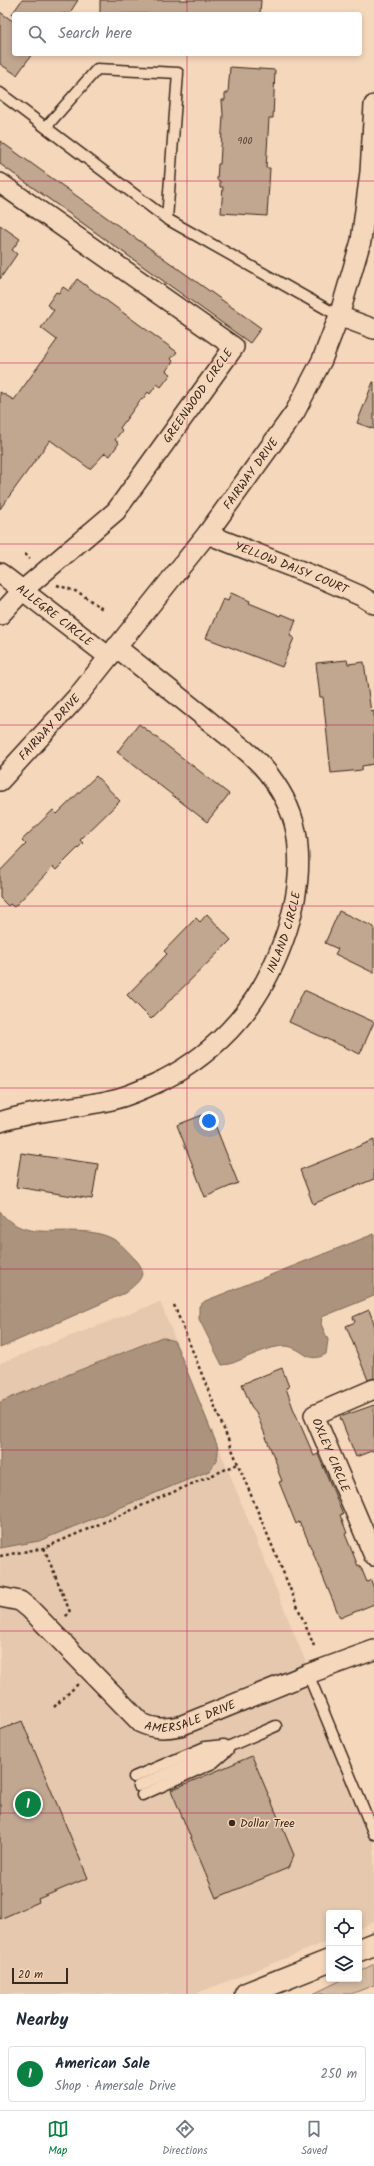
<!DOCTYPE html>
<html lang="en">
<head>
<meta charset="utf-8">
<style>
	body { margin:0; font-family:Kalam,sans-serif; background:#f6f6f7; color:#1f2937 }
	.controls { position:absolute; right:12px; bottom:12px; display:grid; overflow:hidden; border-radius:4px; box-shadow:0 2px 6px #0003 }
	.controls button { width:36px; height:36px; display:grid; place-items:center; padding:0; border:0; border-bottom:1px solid #e0e1e3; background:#fff; color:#1f2937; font:20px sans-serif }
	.scale { position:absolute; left:12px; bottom:10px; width:56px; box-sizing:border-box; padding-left:4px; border:2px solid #3b2a1e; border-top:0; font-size:11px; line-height:14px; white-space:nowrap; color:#3b2a1e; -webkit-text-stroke:3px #f5d7bb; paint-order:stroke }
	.you { position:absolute; left:209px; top:1121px; width:14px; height:14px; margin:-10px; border:3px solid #fff; border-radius:50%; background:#1a73e8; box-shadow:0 0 0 6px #1a73e833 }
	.badge { display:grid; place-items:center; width:26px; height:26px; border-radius:50%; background:#0b8043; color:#fff; font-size:13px; font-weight:700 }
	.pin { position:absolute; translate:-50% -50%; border:2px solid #fff; box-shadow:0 1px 4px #0006 }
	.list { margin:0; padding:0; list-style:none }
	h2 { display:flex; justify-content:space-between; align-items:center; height:52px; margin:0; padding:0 16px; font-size:17px }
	h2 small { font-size:13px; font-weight:400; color:#747a83 }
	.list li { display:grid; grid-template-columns:26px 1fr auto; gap:12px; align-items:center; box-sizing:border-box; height:56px; margin:0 8px 8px; padding:0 8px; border:1px solid #e0e1e3; border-radius:4px }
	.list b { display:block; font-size:15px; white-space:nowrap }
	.list p { margin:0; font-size:13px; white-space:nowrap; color:#747a83 }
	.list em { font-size:13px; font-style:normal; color:#747a83 }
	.icon { flex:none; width:22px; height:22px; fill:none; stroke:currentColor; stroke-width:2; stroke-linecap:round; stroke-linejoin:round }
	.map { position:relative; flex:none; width:374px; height:1994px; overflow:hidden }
	.search { position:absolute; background:#fff; box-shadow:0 2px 6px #0003; left:12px; right:12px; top:12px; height:44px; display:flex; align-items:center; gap:10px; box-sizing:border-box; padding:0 14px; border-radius:4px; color:#747a83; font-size:15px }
	.sheet { height:116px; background:#fff }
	nav { display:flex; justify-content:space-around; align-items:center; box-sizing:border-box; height:56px; border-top:1px solid #e0e1e3; background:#fff; font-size:11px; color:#747a83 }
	nav a { display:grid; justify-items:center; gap:2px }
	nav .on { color:#0b8043 }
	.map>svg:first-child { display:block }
	.built { fill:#e5c8ae }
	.green { fill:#d7bba2; stroke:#897260 }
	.water { fill:#ab937d; stroke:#7e6957 }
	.building { fill:#c1a690; stroke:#3b2a1e }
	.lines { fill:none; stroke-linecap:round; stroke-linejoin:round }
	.service-casing { stroke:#3b2a1e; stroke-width:13 }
	.minor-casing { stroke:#3b2a1e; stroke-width:22 }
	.primary-casing { stroke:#3b2a1e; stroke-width:25 }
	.path { stroke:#3b2a1e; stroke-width:2.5; stroke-dasharray:3 3; stroke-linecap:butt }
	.service { stroke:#f5d7bb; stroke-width:10 }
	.minor { stroke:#f5d7bb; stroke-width:19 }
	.primary { stroke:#f5d7bb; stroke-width:22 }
	.grid { fill:none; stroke:#c2185b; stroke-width:1; stroke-opacity:0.55 }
	.poi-dot { fill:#3b2a1e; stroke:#f5d7bb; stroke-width:1.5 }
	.labels { text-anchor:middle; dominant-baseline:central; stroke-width:3; stroke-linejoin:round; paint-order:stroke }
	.number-label { font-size:10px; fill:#5c493a }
	.street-label { font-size:12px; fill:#3b2a1e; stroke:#f5d7bb }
	.poi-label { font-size:12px; fill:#3b2a1e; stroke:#f5d7bb; text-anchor:start }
</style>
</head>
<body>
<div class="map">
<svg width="374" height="1994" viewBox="0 0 374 1994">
	<rect width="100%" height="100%" fill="#f5d7bb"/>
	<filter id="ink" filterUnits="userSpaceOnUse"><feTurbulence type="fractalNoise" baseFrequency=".025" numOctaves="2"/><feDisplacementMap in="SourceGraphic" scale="8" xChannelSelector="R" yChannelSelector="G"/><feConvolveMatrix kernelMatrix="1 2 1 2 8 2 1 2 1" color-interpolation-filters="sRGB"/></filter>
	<g filter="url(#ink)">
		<path class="built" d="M 160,1302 L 374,1831 L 374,1921 L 359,1929 L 359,1913 L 329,1913 L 329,1941 L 195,1994 L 0,1994 L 0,1363 Z"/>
		<path class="green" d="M 374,1964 L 374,1985 L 351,1994 L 313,1994 L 344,1979 L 359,1979 L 359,1972 Z"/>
		<g class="water">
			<path d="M 0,1211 C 6,1221 19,1228 30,1230 C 56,1234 89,1226 113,1239 C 122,1244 128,1252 136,1260 C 150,1275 137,1283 125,1293 L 0,1348 Z"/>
			<path d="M 374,1234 L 374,1296 L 322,1317 L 321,1324 L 328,1340 L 326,1354 C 307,1365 304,1348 286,1346 C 271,1345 244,1359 230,1364 L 222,1365 L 199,1319 L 199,1306 L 205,1301 Z"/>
			<path d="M 162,1337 L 174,1341 L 178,1349 L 217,1445 C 220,1455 216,1463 209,1471 L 39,1541 L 0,1548 L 0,1402 Z"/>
		</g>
		<g class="building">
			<path d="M 22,0 L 78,0 L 69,14 L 12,14 Z"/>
			<path d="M 100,0 L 261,0 L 260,14 L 100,14 Z"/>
			<path d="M 0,12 L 14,22 L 14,54 L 32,54 L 17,75 L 0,64 Z"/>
			<path d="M 230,67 L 275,70 L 273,118 L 269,118 L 266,168 L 270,168 L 267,216 L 221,213 L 223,187 L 220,187 L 220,181 L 217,180 L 218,164 L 220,164 L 223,115 L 222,100 L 225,100 L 225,93 L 228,93 Z"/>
			<path d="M 0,141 L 261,328 L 250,343 L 0,164 Z"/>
			<path d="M 0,225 L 20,239 L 12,250 L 17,254 L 0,279 Z"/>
			<path d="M 77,279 L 177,352 L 171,359 L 173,361 L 166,371 L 171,374 L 161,387 L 157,384 L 150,394 L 148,392 L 142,400 L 141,399 L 120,428 L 122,430 L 115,440 L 119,443 L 110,456 L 105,453 L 90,469 L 50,440 L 0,509 L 0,392 L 14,400 L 57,340 L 41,328 L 54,310 L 47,305 L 56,292 L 59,293 L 63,287 L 69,291 Z"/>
			<path d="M 373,382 L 374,382 L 374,429 L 357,423 Z"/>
			<path d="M 231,593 L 250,601 L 249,603 L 281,616 L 282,614 L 296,620 L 290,636 L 294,638 L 282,667 L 206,638 L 223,599 L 228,601 Z"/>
			<path d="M 347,660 L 348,664 L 364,662 L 371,712 L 374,711 L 374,764 L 362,766 L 362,770 L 331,773 L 323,697 L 320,697 L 316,663 Z"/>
			<path d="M 139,724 L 229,794 L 207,822 L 117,752 Z"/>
			<path d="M 96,776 L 120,801 L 80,840 L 83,843 L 56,870 L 53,867 L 14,907 L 10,904 L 8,906 L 0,898 L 0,871 L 26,844 L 22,840 L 53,810 L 57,814 Z"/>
			<path d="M 339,911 L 374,927 L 374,973 L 335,954 L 338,949 L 325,943 Z"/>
			<path d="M 207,914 L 231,940 L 151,1019 L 127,995 L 167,954 L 164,951 L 196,918 L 200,922 Z"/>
			<path d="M 304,990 L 374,1022 L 360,1054 L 289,1022 Z"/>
			<path d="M 210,1112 L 238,1183 L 205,1197 L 177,1125 Z"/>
			<path d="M 374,1140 L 374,1179 L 313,1204 L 300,1170 Z"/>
			<path d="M 21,1153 L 98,1164 L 92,1199 L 16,1187 Z"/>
			<path d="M 369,1310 L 374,1323 L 374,1378 L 368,1380 L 346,1326 L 355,1322 L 353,1317 Z"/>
			<path d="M 282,1368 L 289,1387 L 286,1388 L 293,1408 L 314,1456 L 318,1454 L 343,1514 L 340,1515 L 347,1533 L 345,1534 L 358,1566 L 360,1565 L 367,1582 L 371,1580 L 374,1589 L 374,1604 L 340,1618 L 304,1531 L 299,1522 L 296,1524 L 279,1482 L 282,1481 L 278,1471 L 279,1470 L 256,1412 L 251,1406 L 242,1384 Z"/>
			<path d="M 374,1405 L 374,1450 L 356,1457 L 340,1417 Z"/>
			<path d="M 22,1721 L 88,1878 L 38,1899 L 39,1902 L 0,1919 L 0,1730 Z"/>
			<path d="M 252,1756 L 294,1855 L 288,1868 L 216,1898 L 171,1790 Z"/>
		</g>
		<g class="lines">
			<defs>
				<g id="service">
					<path d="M 0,93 L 167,219 L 339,316"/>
					<path d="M 46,127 L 97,69 L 178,73 L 167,219"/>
					<path d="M 308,1674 L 374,1834"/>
					<path d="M 134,1777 L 205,1747 L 224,1745"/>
					<path d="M 138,1786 L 276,1726"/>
					<path d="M 142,1795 L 213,1763 L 228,1750"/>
				</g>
				<g id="minor">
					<path d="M 0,183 L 234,347 L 116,511 L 23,590 L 0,615"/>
					<path d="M 339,316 L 374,329"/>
					<path id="s1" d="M 207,534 L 327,581 L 361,596 L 374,604"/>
					<path id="s2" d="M 0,573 L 109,657"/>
					<path id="s3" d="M 0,781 L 77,697 L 207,534 L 295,412 L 322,360 L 339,316 L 361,241 L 370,172 L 374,105"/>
					<path id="s4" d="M 0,1122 C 37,1109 77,1109 115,1099 C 132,1095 148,1087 163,1080 C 191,1066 217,1045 238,1021 C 275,978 303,905 298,848 C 297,825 288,802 275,783 C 259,758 236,743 214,725 C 182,699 149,673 116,647"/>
					<path id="s5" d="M 374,1389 L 314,1415 L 374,1556"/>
					<path id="s6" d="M 0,1597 L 20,1601 L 30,1609 L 141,1723 C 154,1729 165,1729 180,1726 L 308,1674 L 374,1650"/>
				</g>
				<g id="primary">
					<path d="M 359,1950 L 374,1944"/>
					<path d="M 246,1994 L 329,1961"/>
				</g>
			</defs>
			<use href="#service" class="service-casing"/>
			<use href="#minor" class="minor-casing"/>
			<use href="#primary" class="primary-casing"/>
			<g class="path">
				<path d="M 25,554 L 30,559"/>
				<path d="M 57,585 L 78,592 L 104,610"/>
				<path d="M 174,1305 L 238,1464 L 314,1646"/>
				<path d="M 44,1548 L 70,1612 L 65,1617"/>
				<path d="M 0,1556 L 44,1548 L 238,1464"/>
				<path d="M 54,1707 L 78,1684"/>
			</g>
			<use href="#service" class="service"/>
			<use href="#minor" class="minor"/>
			<use href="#primary" class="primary"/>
		</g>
	</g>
	<path class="grid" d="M 187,0 L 187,14M 187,54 L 187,1994M 0,181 L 374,181M 0,363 L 374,363M 0,544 L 374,544M 0,725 L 374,725M 0,906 L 374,906M 0,1088 L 374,1088M 0,1269 L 374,1269M 0,1450 L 374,1450M 0,1631 L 374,1631M 0,1813 L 374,1813"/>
	<circle class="poi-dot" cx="232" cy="1823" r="4"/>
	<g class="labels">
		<g class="number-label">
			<text x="245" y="141">900</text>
		</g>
		<g class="street-label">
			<text transform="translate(198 396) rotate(-55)">GREENWOOD CIRCLE</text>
			<text stroke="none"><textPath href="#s3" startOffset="397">FAIRWAY DRIVE</textPath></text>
			<text stroke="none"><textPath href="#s1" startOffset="91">YELLOW DAISY COURT</textPath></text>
			<text stroke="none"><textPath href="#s2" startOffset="69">ALLEGRE CIRCLE</textPath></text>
			<text stroke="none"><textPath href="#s3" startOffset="73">FAIRWAY DRIVE</textPath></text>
			<text stroke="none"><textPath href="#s4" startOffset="366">INLAND CIRCLE</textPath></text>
			<text stroke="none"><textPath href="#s5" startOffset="109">OXLEY CIRCLE</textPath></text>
			<text stroke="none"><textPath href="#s6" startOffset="244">AMERSALE DRIVE</textPath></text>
		</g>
		<g class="poi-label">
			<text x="240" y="1823">Dollar Tree</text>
		</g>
	</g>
</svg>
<div class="controls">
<button><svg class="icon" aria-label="locate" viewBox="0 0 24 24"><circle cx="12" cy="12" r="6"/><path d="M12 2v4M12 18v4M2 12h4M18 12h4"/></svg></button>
<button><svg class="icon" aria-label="layers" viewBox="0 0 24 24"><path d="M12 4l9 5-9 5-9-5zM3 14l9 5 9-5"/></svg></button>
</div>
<div class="scale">20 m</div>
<div class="you"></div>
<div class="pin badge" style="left:28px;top:1804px">1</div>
<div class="search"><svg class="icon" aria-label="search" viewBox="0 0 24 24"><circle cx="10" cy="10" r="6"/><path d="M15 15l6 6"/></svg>Search here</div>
</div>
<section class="sheet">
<h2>Nearby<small></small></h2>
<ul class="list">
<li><span class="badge">1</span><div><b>American Sale</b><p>Shop · Amersale Drive</p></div><em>250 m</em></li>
</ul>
</section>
<nav>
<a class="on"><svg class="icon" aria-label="map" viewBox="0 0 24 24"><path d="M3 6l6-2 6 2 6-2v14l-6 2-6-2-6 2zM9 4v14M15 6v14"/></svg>Map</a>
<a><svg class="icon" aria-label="directions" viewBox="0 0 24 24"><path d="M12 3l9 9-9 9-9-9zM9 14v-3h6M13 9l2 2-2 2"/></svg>Directions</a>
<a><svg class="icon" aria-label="saved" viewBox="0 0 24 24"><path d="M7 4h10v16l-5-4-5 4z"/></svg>Saved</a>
</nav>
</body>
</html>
